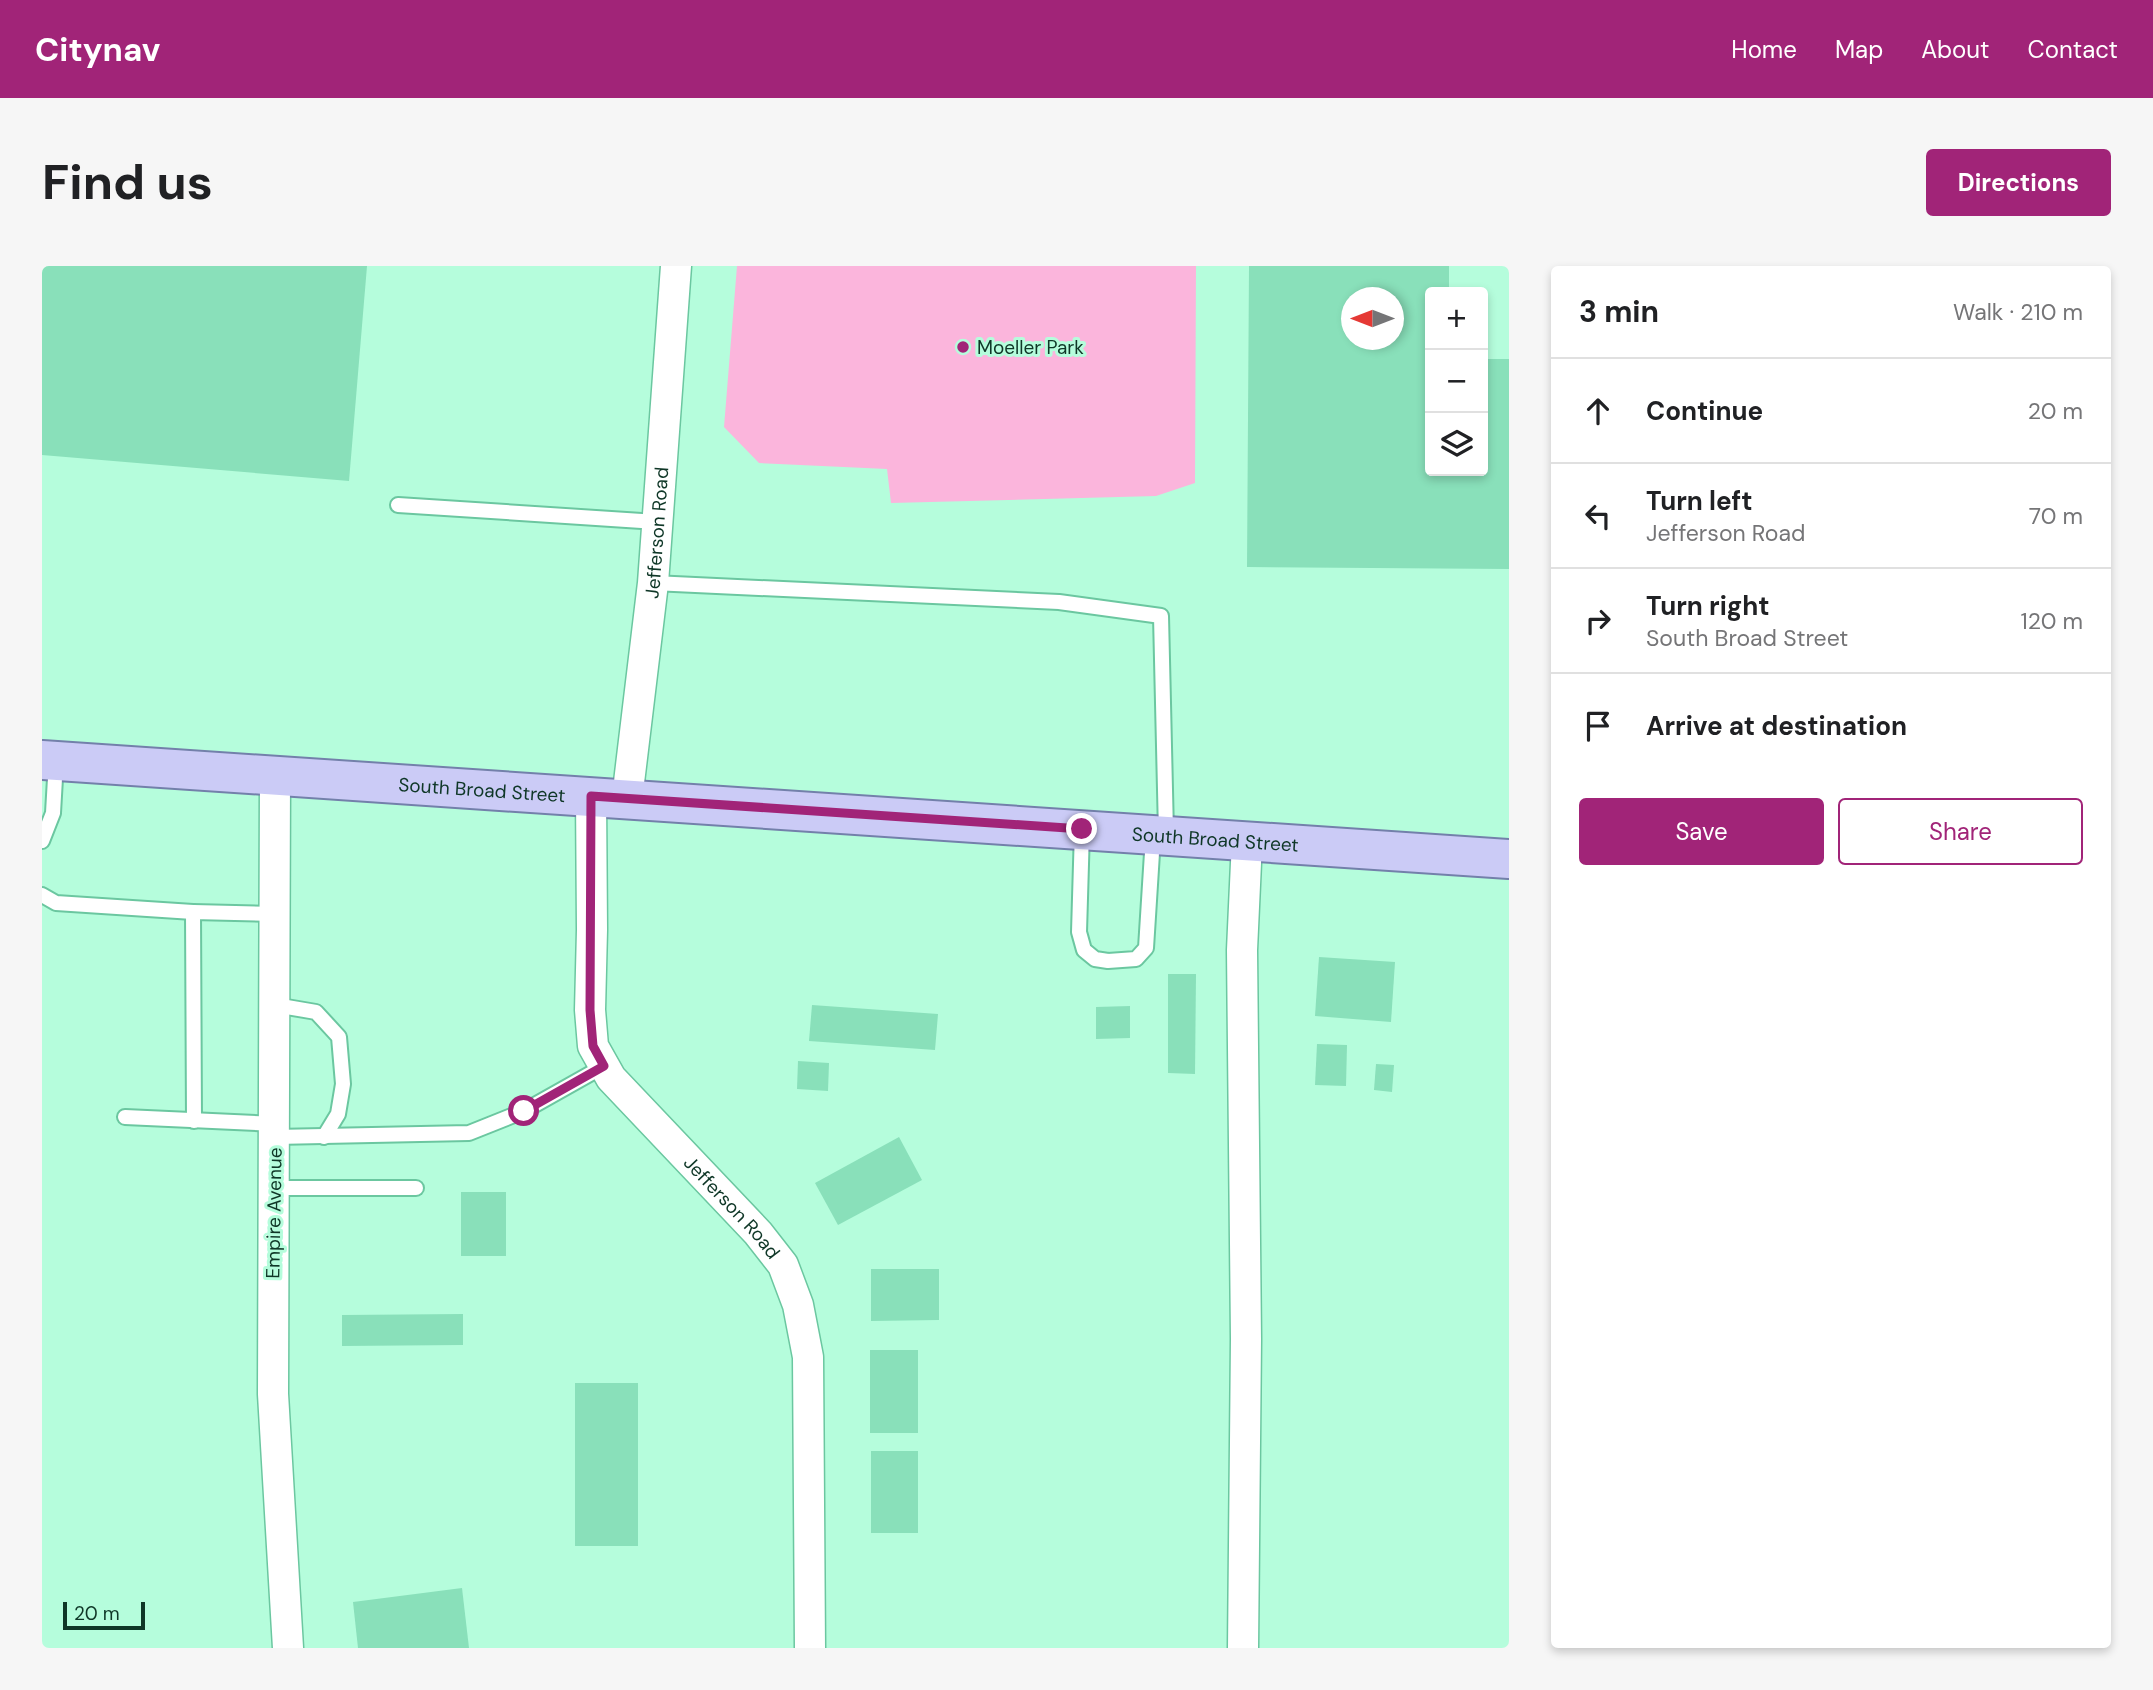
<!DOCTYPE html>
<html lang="en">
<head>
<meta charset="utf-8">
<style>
	body { margin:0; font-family:"DM Sans",sans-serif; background:#f6f6f6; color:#202124 }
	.controls { position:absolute; right:21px; top:21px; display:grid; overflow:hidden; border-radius:7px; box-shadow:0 4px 10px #0003 }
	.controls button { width:63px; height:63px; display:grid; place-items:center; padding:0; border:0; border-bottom:2px solid #e0e0e0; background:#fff; color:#202124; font:35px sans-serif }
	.compass { position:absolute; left:1299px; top:21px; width:63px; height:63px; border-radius:50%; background:#fff; box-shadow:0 4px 10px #0003; rotate:270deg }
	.scale { position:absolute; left:21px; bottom:18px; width:82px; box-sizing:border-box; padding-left:7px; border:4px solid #0f3727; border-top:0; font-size:19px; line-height:24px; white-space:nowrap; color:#0f3727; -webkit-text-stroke:5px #b5fddc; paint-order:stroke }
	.stop { position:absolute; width:21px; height:21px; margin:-16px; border:5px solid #a12478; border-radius:50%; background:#fff }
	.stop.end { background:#a12478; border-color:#fff; box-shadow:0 2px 7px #0008 }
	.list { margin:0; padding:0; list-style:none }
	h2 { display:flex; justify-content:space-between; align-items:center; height:91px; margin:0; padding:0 28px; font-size:30px }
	h2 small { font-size:23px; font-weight:400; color:#757577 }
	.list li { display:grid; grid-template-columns:46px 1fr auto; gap:21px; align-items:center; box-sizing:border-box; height:105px; padding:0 28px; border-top:2px solid #e0e0e0 }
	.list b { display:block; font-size:26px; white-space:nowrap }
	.list p { margin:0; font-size:23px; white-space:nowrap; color:#757577 }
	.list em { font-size:23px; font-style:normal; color:#757577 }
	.actions { display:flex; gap:14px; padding:21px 28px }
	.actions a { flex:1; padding:16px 0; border:2px solid #a12478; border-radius:7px; text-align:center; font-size:24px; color:#a12478 }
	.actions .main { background:#a12478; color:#fff }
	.icon { flex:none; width:38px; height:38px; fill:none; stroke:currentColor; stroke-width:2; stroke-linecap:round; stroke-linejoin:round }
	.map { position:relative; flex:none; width:1467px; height:1382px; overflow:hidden; border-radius:7px }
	header { display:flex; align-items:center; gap:42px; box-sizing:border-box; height:98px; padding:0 35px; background:#a12478; color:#fff }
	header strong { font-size:33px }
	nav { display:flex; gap:38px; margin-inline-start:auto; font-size:24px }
	.intro { display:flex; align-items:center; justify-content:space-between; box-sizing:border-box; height:168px; padding:0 42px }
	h1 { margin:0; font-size:49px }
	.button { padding:18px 32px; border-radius:7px; background:#a12478; color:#fff; font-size:24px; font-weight:700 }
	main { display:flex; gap:42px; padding:0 42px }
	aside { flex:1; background:#fff; border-radius:7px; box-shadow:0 4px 10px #0003 }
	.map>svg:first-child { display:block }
	.green { fill:#fbb5dc }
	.building { fill:#89e0ba; fill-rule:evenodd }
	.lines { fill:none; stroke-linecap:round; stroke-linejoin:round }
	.lane-casing { stroke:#6bc7a0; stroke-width:18 }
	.street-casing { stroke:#6bc7a0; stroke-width:33 }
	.primary-casing { stroke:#7380aa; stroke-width:42 }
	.lane { stroke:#fff; stroke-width:14 }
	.street { stroke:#fff; stroke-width:30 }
	.primary { stroke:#cbcbf6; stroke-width:38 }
	.route { stroke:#a12478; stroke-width:9 }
	.poi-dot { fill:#a12478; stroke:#b5fddc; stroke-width:2.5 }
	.labels { text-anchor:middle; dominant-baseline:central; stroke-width:6; stroke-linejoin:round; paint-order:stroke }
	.poi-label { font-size:19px; fill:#0f3727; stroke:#b5fddc; text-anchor:start }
	.street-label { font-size:19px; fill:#0f3727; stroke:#b5fddc }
</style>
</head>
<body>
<header>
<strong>Citynav</strong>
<nav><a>Home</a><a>Map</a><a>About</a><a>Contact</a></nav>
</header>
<div class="intro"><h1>Find us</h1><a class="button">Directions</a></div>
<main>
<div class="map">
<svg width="1467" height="1382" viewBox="0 0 1467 1382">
	<rect width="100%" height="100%" fill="#b5fddc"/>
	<path class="green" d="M 695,0 L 1154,0 L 1153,217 L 1114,230 L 849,237 L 845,203 L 717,197 L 682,161 Z"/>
	<g class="building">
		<path d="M 0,0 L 325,0 L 307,215 L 0,189 Z"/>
		<path d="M 1207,0 L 1407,0 L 1407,26 L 1388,26 L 1388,205 L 1441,205 L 1441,93 L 1467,93 L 1467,303 L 1205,301 ZM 1310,32 L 1352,32 L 1352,74 L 1310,74 Z"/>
		<path d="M 1277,691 L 1353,696 L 1349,756 L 1273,750 Z"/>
		<path d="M 1126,708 L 1154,708 L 1153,808 L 1126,807 Z"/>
		<path d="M 770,739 L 896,748 L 893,784 L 767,775 Z"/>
		<path d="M 1088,740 L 1088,772 L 1054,773 L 1054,741 Z"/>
		<path d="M 1275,778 L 1305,779 L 1304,820 L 1273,819 Z"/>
		<path d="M 756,795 L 787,797 L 786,825 L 755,823 Z"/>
		<path d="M 1334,798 L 1352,799 L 1350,826 L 1332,824 Z"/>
		<path d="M 857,871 L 880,914 L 796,959 L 773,917 Z"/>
		<rect x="419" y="926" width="45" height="64"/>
		<path d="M 829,1003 L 897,1003 L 897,1054 L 829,1055 Z"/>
		<path d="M 421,1048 L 421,1079 L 300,1080 L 300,1049 Z"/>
		<rect x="828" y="1084" width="48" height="83"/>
		<rect x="533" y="1117" width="63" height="163"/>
		<rect x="829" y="1185" width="47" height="82"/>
		<path d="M 420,1322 L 427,1382 L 316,1382 L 311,1336 Z"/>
	</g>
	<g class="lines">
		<defs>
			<g id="lane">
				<path d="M 356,239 L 615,256"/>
				<path d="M 611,317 L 1017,336 L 1119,350 L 1124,567"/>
				<path d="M 1040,564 L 1037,666 L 1042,684 L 1053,693 L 1066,695 L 1094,693 L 1104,682 L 1111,571"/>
				<path d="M 0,575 L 11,547 L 14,495"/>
				<path d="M 0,629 L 14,637 L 151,646"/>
				<path d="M 233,739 L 274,746 L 297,771 L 301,818 L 296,848 L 282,871"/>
				<path d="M 83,851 L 233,858"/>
				<path d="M 152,855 L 151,646 L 233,648"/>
				<path d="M 233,871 L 427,867 L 482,845 L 562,800"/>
				<path d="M 232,922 L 374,922"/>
			</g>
			<g id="street">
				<path d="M 233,511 L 231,1128 L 246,1382"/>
				<path id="s1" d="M 549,530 L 550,664 L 548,744 L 551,780 L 569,812 L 716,967 L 741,999 L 756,1039 L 766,1091 L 768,1382"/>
				<path id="s2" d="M 585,533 L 611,317 L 634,0"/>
				<path d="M 1201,1382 L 1204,1073 L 1200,684 L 1205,575"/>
			</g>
			<g id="primary">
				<path id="s3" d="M 0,494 L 1467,593"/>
			</g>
		</defs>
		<use href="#lane" class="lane-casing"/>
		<use href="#street" class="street-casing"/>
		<use href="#primary" class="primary-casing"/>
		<use href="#lane" class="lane"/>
		<use href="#street" class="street"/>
		<use href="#primary" class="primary"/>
	</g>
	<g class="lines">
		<path class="route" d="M 482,845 L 562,800 L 551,780 L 548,744 L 549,530 L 1040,563"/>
	</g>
	<circle class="poi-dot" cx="921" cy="81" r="7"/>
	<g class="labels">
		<g class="poi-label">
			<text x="935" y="81">Moeller Park</text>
		</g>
		<g class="street-label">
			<text stroke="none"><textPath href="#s2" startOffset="268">Jefferson Road</textPath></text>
			<text stroke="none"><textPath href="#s3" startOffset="441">South Broad Street</textPath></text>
			<text stroke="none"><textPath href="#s3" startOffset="1176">South Broad Street</textPath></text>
			<text stroke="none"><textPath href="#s1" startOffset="464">Jefferson Road</textPath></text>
			<text transform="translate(232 947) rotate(-89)">Empire Avenue</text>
		</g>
	</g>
</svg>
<div class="controls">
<button>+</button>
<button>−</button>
<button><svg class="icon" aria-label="layers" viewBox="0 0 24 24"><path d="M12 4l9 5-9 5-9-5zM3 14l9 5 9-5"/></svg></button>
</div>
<svg class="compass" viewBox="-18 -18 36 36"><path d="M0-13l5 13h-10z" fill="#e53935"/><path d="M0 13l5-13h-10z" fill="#757577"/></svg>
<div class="scale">20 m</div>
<div class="stop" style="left:482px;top:845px"></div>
<div class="stop end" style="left:1040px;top:563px"></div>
</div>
<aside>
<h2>3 min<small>Walk · 210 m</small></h2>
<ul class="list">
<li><svg class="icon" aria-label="ahead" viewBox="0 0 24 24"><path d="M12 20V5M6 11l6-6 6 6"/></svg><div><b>Continue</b></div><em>20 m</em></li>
<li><svg class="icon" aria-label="left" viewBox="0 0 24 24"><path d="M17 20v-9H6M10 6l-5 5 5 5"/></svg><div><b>Turn left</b><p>Jefferson Road</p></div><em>70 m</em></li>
<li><svg class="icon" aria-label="right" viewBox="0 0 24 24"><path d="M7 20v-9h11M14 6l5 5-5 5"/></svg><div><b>Turn right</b><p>South Broad Street</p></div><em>120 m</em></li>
<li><svg class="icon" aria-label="arrive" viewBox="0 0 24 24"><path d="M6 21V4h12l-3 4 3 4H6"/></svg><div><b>Arrive at destination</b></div></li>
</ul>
<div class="actions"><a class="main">Save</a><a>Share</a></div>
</aside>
</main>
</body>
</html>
